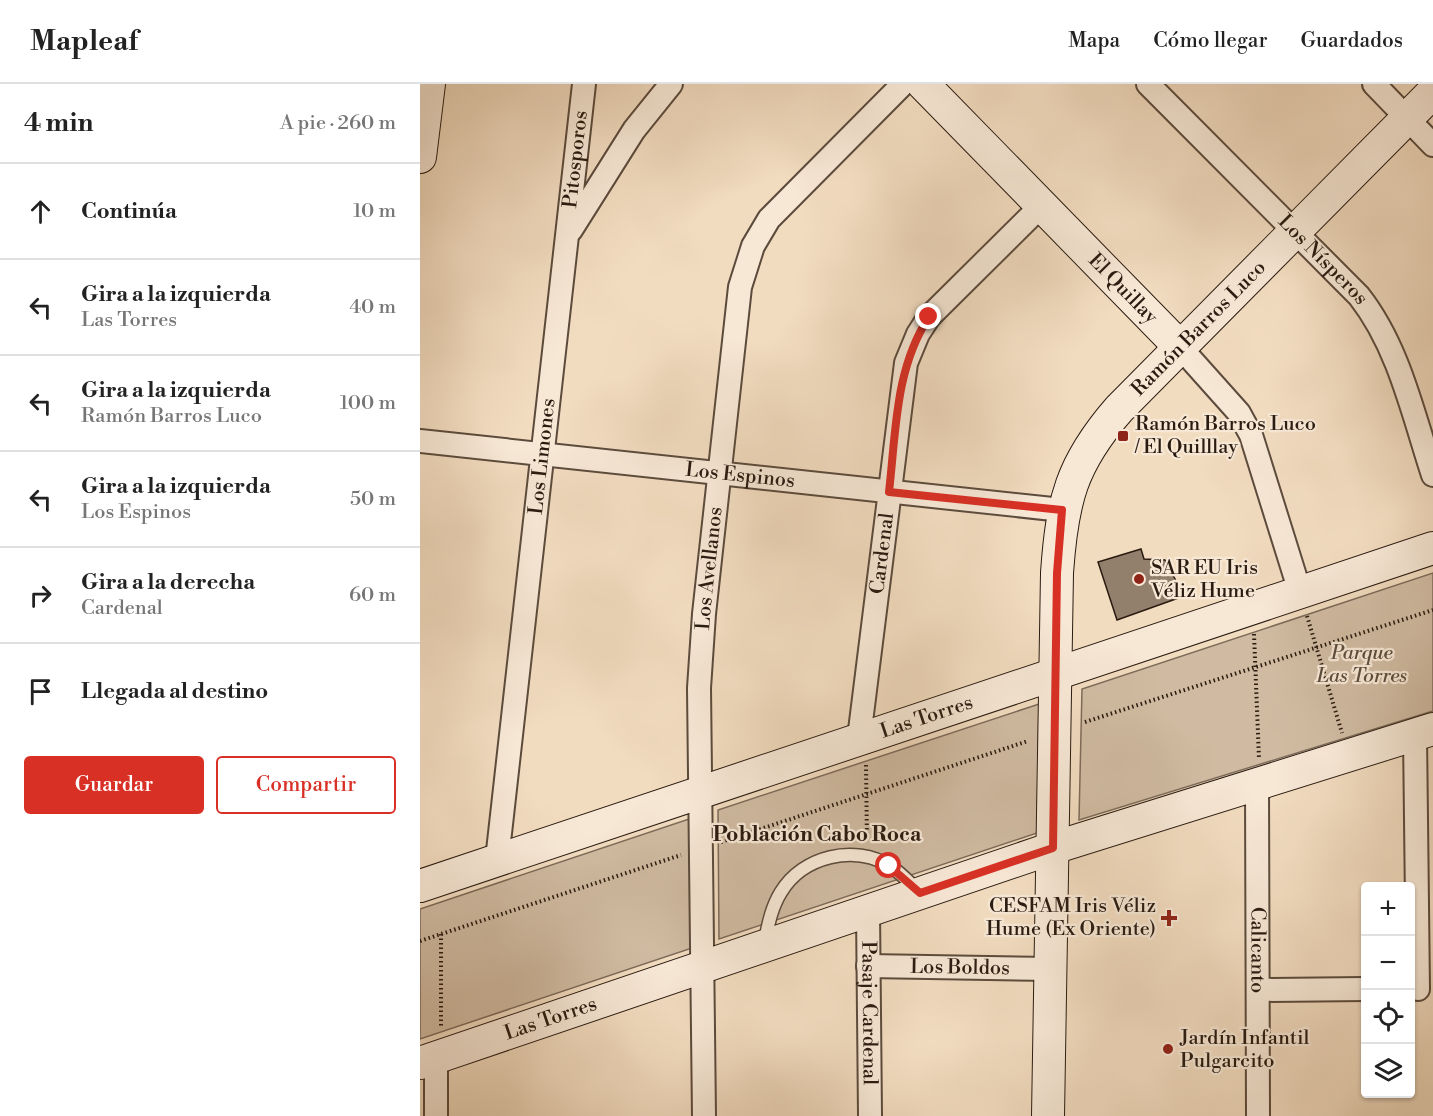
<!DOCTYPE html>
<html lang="es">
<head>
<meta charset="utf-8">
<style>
	body { margin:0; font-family:"Libre Bodoni",serif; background:#f2f2f2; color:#222 }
	.controls { position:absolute; right:18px; bottom:18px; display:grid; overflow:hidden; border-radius:6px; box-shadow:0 2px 4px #0004 }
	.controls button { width:54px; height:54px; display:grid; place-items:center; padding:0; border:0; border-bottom:2px solid #e0e0e0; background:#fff; color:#222; font:30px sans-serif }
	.stop { position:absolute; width:18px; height:18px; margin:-14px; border:4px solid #d93025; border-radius:50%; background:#fff }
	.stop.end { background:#d93025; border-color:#fff; box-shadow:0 2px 6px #0008 }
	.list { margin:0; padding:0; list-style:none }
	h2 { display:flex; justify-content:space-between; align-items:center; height:78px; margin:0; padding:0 24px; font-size:26px }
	h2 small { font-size:20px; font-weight:400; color:#767676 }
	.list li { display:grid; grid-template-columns:39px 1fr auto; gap:18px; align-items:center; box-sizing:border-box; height:96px; padding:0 24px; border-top:2px solid #e0e0e0 }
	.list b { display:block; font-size:22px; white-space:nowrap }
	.list p { margin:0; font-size:20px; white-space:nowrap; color:#767676 }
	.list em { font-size:20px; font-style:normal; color:#767676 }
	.actions { display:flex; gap:12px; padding:18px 24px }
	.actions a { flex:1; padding:14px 0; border:2px solid #d93025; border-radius:6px; text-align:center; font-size:21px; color:#d93025 }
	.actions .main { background:#d93025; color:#fff }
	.icon { flex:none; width:33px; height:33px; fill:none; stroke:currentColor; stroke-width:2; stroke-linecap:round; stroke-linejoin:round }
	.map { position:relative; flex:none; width:1013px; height:1032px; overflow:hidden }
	header { display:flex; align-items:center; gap:36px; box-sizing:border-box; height:84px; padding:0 30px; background:#fff; border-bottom:2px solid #e0e0e0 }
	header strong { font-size:28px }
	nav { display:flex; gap:33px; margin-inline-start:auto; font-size:21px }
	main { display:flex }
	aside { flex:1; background:#fff }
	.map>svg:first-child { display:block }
	.green { fill:#d0bba2; stroke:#7d6b5a; stroke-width:1.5 }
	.building { fill:#927f6c; stroke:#2a1b11; stroke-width:1.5 }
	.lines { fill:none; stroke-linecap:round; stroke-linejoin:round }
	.lane-casing { stroke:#5c4b3d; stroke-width:15 }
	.street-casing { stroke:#5c4b3d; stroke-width:26 }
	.secondary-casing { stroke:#2a1b11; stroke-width:34 }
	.path { stroke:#2a1b11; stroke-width:4; stroke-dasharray:1.5 3; stroke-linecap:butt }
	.lane { stroke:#f7e8d6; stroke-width:12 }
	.street { stroke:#f7e8d6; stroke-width:22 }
	.secondary { stroke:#f7e8d6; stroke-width:32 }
	.route { stroke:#d93025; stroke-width:8 }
	.poi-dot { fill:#8f2418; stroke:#f7e8d6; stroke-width:2 }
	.labels { text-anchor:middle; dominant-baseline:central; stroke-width:4.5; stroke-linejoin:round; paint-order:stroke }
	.street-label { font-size:20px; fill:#2a1b11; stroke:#f7e8d6 }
	.poi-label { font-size:20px; fill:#2a1b11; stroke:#f7e8d6; text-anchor:start }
	.park-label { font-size:20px; font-style:italic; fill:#5c4b3c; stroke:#f7e8d6 }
	.neighbourhood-label { font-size:21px; font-weight:bold; fill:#2a1b11; stroke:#f7e8d6 }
</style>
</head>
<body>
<header>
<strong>Mapleaf</strong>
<nav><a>Mapa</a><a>Cómo llegar</a><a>Guardados</a></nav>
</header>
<main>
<aside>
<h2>4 min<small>A pie · 260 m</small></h2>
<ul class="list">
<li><svg class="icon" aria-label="ahead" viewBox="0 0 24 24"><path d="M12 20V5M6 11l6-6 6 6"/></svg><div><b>Continúa</b></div><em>10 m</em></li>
<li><svg class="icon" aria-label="left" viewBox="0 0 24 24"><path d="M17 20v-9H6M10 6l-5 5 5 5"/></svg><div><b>Gira a la izquierda</b><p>Las Torres</p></div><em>40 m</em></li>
<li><svg class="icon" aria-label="left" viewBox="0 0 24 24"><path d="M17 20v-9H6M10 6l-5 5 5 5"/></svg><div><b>Gira a la izquierda</b><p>Ramón Barros Luco</p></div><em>100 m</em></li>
<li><svg class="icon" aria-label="left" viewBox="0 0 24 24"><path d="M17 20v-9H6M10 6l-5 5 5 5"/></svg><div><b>Gira a la izquierda</b><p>Los Espinos</p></div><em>50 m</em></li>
<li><svg class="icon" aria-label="right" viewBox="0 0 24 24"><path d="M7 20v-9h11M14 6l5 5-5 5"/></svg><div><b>Gira a la derecha</b><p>Cardenal</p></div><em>60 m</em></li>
<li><svg class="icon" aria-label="arrive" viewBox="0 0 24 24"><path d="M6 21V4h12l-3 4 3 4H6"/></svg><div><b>Llegada al destino</b></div></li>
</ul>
<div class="actions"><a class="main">Guardar</a><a>Compartir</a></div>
</aside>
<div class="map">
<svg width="1013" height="1032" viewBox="0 0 1013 1032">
	<rect width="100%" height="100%" fill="#f2dcc0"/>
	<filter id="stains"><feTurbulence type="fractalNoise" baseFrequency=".00333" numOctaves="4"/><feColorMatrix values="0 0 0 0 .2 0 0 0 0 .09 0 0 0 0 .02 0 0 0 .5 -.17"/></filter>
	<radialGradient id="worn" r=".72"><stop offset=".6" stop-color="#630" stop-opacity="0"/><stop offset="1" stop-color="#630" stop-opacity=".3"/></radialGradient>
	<g class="green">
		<path d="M 1013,489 L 1013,627 L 659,736 L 662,605 Z"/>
		<path d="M 619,620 L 617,749 L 299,855 L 298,726 Z"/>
		<path d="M 269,735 L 272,864 L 0,955 L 0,825 Z"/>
	</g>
	<path class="building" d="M 721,465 L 724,475 L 745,476 L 764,512 L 697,536 L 678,478 Z"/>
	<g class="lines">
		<defs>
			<path id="lane" d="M 344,861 C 348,842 351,824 361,808 C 383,772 434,760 470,782 C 481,789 489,798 498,807"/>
			<g id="street">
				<path id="s1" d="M 728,0 L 939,212 C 979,263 993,330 1013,391"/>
				<path d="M 954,0 L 1013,61"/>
				<path d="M 151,146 L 214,46 L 251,0"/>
				<path d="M 760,263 L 819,329 L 831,351 L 880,508"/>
				<path id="s2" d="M 0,357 L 642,426"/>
				<path d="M 995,650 L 998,905"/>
				<path id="s3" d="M 439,654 L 486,279 L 498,250 L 509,233 L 622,121"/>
				<path id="s4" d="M 837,700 L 838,1032"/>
				<path id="s5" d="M 77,776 L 164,0"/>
				<path id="s6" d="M 448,827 L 450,1032"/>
				<path id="s7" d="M 448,882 L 631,885"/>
				<path d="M 838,906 L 946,905"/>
				<path d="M 16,973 L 16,1032"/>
				<path id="s8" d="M 284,1032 L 279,604 L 284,530 L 320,203 L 333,162 L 349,135 L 483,0"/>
			</g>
			<g id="secondary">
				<path id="s9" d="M 503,0 L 760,263"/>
				<path d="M 0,73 L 9,0"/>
				<path id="s10" d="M 0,802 L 1013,464"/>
				<path id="s11" d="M 0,979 L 633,764 L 1013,645"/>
				<path id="s12" d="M 628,1032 L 637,489 C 642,417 651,380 699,325 L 1013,8"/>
			</g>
		</defs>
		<use href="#lane" class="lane-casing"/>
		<use href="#street" class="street-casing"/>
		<use href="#secondary" class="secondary-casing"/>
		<g class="path">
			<path d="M 887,532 L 922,649"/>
			<path d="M 834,550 L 839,675"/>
			<path d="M 665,638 L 1013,526"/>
			<path d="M 446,681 L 447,757"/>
			<path d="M 301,758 L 608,657"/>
			<path d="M 21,850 L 21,944"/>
			<path d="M 0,857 L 261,771"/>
		</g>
		<use href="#lane" class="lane"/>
		<use href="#street" class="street"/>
		<use href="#secondary" class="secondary"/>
	</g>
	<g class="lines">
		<path class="route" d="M 469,782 L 500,809 L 633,764 L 637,489 L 642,426 L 469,408 C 476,348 475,284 509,233"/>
	</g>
	<g class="poi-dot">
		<rect x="697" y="346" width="12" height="12" rx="3"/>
		<circle cx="719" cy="495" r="6"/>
		<path d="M746 825h6v6h6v6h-6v6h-6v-6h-6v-6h6z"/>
		<circle cx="748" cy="965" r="6"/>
	</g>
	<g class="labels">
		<g class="street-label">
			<text stroke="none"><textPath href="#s5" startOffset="705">Pitosporos</textPath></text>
			<text stroke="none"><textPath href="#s1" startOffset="248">Los Nísperos</textPath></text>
			<text stroke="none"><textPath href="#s9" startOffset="286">El Quillay</textPath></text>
			<text stroke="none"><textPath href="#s12" startOffset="836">Ramón Barros Luco</textPath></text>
			<text stroke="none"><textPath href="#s5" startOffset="406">Los Limones</textPath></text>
			<text stroke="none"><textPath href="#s2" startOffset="322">Los Espinos</textPath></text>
			<text stroke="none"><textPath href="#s3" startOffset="186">Cardenal</textPath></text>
			<text stroke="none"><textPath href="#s8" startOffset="548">Los Avellanos</textPath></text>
			<text stroke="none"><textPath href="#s10" startOffset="534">Las Torres</textPath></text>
			<text stroke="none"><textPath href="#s4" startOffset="166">Calicanto</textPath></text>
			<text stroke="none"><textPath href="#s7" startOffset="92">Los Boldos</textPath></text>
			<text stroke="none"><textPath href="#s6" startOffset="102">Pasaje Cardenal</textPath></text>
			<text stroke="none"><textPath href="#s11" startOffset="138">Las Torres</textPath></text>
		</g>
		<g class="poi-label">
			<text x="715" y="340">Ramón Barros Luco<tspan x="715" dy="23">/ El Quilllay</tspan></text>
			<text x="731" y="484">SAR EU Iris<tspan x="731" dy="23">Véliz Hume</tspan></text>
			<text x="736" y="822" text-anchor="end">CESFAM Iris Véliz<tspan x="736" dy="23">Hume (Ex Oriente)</tspan></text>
			<text x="760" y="954">Jardín Infantil<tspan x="760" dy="23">Pulgarcito</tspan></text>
		</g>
		<g class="park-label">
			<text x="942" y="569">Parque<tspan x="942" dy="23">Las Torres</tspan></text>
		</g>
		<g class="neighbourhood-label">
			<text x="397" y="751">Población Cabo Roca</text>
		</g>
	</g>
	<rect width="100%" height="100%" filter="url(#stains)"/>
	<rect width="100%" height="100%" fill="url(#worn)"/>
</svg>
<div class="controls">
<button>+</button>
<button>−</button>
<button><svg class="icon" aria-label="locate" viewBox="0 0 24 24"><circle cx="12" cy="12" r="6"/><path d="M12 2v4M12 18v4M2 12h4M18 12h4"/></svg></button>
<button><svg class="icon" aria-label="layers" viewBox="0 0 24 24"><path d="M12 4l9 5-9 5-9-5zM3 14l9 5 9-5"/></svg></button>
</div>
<div class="stop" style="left:469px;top:782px"></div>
<div class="stop end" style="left:509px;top:233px"></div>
</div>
</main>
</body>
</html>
